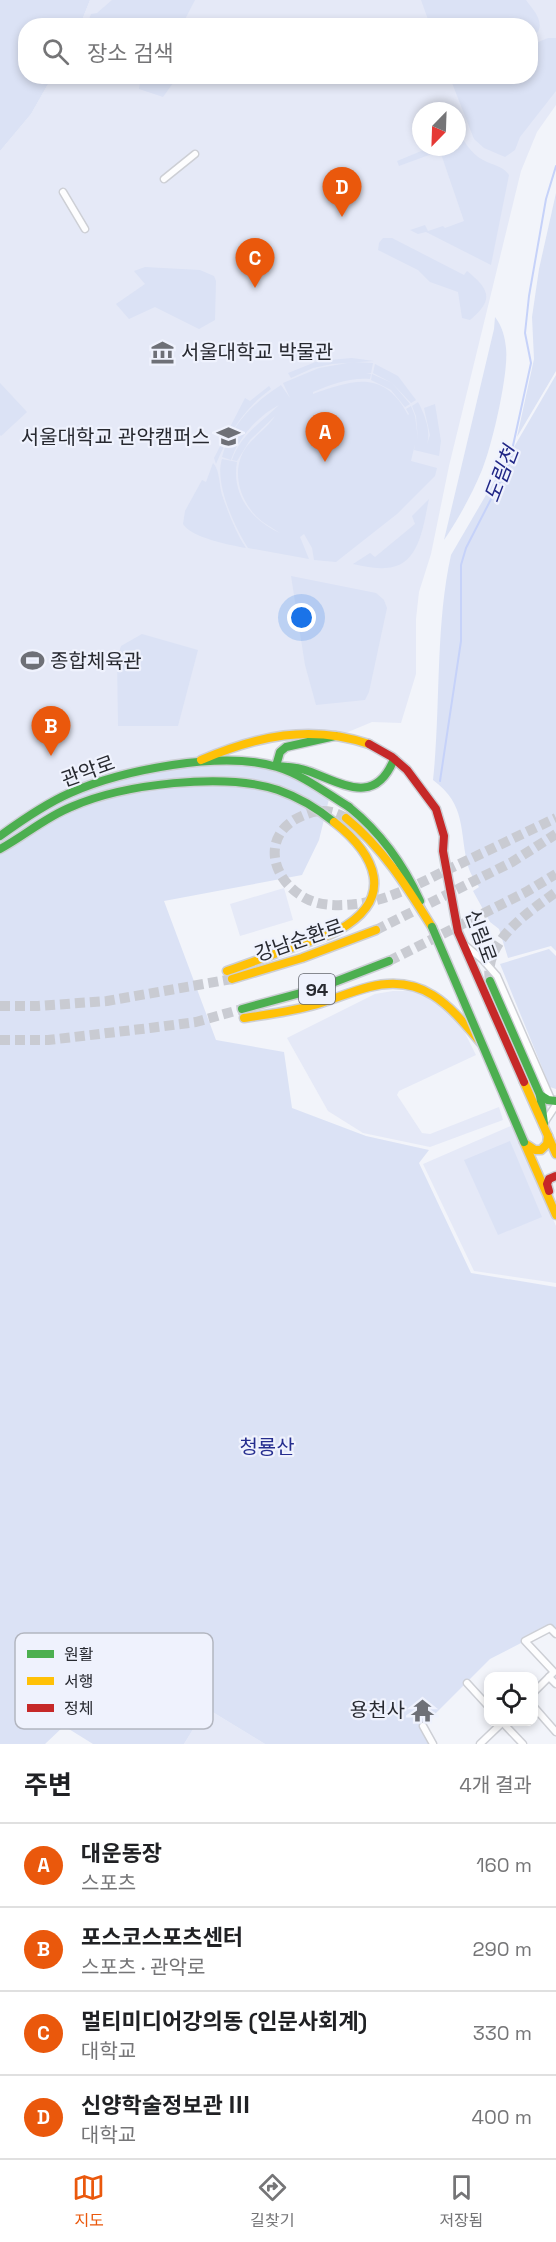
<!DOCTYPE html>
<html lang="ko">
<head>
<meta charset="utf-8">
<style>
	body { margin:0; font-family:"Space Grotesk","Noto Sans KR",sans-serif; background:#f2f2f2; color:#202124 }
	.controls { position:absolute; right:18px; bottom:18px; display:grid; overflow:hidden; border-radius:12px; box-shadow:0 3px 9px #0003 }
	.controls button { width:54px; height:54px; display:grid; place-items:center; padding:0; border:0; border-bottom:2px solid #e0e0e0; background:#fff; color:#202124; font:30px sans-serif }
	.compass { position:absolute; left:412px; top:102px; width:54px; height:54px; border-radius:50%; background:#fff; box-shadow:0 3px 9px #0003; rotate:203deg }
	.you { position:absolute; left:302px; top:618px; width:21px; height:21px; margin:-15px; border:4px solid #fff; border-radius:50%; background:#1a73e8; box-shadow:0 0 0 9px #1a73e833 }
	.badge { display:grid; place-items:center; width:39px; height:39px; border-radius:50%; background:#ea580c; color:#fff; font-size:20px; font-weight:700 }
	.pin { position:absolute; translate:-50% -50px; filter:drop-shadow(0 2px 3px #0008) }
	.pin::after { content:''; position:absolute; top:32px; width:21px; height:18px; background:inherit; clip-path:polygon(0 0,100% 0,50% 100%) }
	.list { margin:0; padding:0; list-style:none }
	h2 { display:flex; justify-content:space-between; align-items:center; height:78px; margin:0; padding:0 24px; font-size:26px }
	h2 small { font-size:20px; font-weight:400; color:#757577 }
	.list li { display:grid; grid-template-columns:39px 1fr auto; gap:18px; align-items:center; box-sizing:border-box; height:84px; padding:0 24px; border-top:2px solid #e0e0e0 }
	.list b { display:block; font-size:22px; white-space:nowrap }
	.list p { margin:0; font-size:20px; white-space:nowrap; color:#757577 }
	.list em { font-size:20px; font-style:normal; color:#757577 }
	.icon { flex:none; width:33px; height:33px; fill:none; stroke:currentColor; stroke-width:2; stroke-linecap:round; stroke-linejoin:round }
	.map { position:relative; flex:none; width:556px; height:1744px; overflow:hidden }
	.search { position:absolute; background:#fff; box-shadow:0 3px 9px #0003; left:18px; right:18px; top:18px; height:66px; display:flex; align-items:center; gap:15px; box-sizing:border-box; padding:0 21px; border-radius:24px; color:#757577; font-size:22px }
	.sheet { height:414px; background:#fff }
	nav { display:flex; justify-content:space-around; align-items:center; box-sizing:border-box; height:84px; border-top:2px solid #e0e0e0; background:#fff; font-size:16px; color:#757577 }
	nav a { display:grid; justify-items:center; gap:3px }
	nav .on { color:#ea580c }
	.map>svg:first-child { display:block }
	.built { fill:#e5e9f7; fill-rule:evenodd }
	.green { fill:#dbe2f5 }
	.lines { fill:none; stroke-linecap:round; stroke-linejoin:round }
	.stream { stroke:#c6d2f9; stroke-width:2 }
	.highway-tunnel { stroke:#c9cbd2; stroke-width:10; stroke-dasharray:10 5; stroke-linecap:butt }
	.street-casing { stroke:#cdcfd5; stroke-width:9 }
	.fast-casing { stroke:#cdcfd5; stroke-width:11 }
	.slow-casing { stroke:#cdcfd5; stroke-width:11 }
	.jam-casing { stroke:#cdcfd5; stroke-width:11 }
	.street { stroke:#fdfdfe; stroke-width:6 }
	.fast { stroke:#4caf50; stroke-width:8 }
	.slow { stroke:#ffc107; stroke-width:8 }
	.jam { stroke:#c62828; stroke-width:8 }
	.fast-bridge-casing { stroke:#cdcfd5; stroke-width:11; stroke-linecap:butt }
	.fast-bridge { stroke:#4caf50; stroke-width:8 }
	.labels { text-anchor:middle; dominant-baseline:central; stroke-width:4.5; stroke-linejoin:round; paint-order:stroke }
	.shield { fill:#eff2fd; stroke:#63656e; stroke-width:1.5 }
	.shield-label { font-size:18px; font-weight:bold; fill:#272930 }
	.poi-label { font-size:20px; fill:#272930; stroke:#eff2fd; text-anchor:start }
	.street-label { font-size:20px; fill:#272930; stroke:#eff2fd }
	.park-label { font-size:20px; fill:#252d8e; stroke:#eff2fd }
	.water-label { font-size:21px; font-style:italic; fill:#202686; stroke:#eff2fd }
	.key { fill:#eff2fd; stroke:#b3b6c0; stroke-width:1.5 }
	.key-label { font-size:16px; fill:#272930 }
</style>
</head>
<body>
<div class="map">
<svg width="556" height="1744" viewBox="0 0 556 1744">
	<rect width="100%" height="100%" fill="#f2f4fa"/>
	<g class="built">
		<path d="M 90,0 L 556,0 L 556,105 L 537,132 L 521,171 L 449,466 L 431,554 L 419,592 L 416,619 L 416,674 L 401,723 L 372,722 L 341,735 L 270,738 L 0,836 L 0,151 L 31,114 L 52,77 L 530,76 L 530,26 L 80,25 ZM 421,111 L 457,111 L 457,147 L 421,147 Z"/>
		<path d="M 284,888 L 293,920 L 240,936 L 230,904 Z"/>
		<path d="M 393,991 L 413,991 L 437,999 L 458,1019 L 476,1055 L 399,1091 L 397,1095 L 422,1133 L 430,1134 L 499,1107 L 503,1120 L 430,1147 L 363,1133 L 328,1111 L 287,1038 L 375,994 Z"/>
		<path d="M 513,1125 L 556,1226 L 556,1283 L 474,1271 L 423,1164 Z"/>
		<path d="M 206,1708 L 265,1744 L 184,1744 Z"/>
	</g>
	<g class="green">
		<path d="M 0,0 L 90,0 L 80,25 L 26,26 L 26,76 L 52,77 L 31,114 L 0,151 Z"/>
		<path d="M 112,0 L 195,0 L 182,25 L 127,25 L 92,19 L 88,22 L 91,14 L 97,13 Z"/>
		<path d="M 421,0 L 526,0 C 533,10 544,20 538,32 L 531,35 L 530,26 L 430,25 Z"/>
		<path d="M 548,38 L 556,38 L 556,91 L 520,137 L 515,150 L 505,157 L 484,148 L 474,139 L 452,83 L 453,77 L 530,76 L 531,45 Z"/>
		<path d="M 141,77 L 172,77 L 173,83 L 163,97 L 139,89 Z"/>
		<path d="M 457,129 C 464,141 470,153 483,160 C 492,165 503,166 509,175 L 491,265 L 426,232 L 418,234 L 410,230 L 425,225 L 428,231 L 443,226 L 445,228 L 464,221 L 440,151 L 399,166 L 397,161 L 431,147 L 457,147 Z"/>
		<path d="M 556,193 L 556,371 L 517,437 L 534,359 L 532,317 L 539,269 Z"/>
		<path d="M 383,238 L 392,238 L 464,275 L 467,271 C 489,289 495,299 470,320 L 462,318 L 458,292 L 430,282 L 418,270 L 378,250 L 379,243 Z"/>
		<path d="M 145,267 L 200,270 L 214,276 L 216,281 L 215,320 L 199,329 L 155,307 L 129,319 L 116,304 L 145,284 L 134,271 Z"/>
		<path d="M 495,317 C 502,326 505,337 506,348 C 509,373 492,446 482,470 C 472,494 459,518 444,540 L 494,329 Z"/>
		<path d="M 352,358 L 374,361 L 332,364 L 313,368 L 291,378 L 288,373 L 318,361 Z"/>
		<path d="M 353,362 L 373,363 L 371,373 L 366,373 L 371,374 L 370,379 C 350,377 330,385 313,392 L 313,394 C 353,380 384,369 408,415 L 409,414 L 406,409 L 411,406 L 415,416 L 418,440 L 416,416 L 412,406 L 418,402 C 425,415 431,431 427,444 L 430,435 L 424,408 L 435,404 L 441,441 L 439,456 L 414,450 L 415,444 L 411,461 L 437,468 L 435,476 L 397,514 L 336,562 L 314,560 L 312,548 L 304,534 L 300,537 L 309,559 L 248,548 C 235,528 214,483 222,459 L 237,462 C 231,494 252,521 280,533 C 273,528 264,524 257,517 C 239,499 230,469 247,446 C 255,436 269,426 275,416 L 250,440 L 237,461 L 232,460 C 240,435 263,421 279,405 C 259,415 238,438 231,460 L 222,457 C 230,426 254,402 281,385 L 290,398 L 283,383 L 319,368 Z"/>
		<path d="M 375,364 L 398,376 L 416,400 L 411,403 L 392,383 L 410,404 L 405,407 L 391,390 L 371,380 L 372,374 L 392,383 L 373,373 Z"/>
		<path d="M 556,375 L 556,951 L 551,946 L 508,958 L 499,929 L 490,922 L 473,891 L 479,887 C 475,881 470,873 468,866 C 459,831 467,805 433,780 C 441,706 435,627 451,555 Z"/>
		<path d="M 0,383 L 27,412 L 1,436 L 0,435 Z"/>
		<path d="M 269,386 L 271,389 C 244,408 229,434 216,464 L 214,458 L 245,398 L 250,401 Z"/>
		<path d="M 213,463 C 220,470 219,485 222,495 C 228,512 236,533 246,548 C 230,545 192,538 183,524 L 185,511 L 202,480 L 206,482 Z"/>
		<path d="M 429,499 C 423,526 420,567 385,568 C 375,569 363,566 353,564 L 370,553 L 375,557 L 415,524 L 412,516 Z"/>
		<path d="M 291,576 L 376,593 L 384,600 L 387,608 L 369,692 L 365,700 L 316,705 L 305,665 Z"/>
		<path d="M 142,634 L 198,650 L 178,726 L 118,726 L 117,658 L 121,646 Z"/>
		<path d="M 196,763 L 259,763 L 330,795 L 319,840 L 302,875 L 164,901 L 216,1040 L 284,1052 L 292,1108 L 366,1136 L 429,1150 L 419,1163 L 471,1273 L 556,1287 L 556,1634 L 550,1628 L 490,1659 L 423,1726 L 433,1744 L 265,1744 L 206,1708 L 184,1744 L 93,1744 L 64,1726 L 45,1744 L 0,1744 L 0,836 L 72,792 Z"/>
		<path d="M 549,949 L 556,956 L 556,1089 L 550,1087 L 500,964 Z"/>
		<path d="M 510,1141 L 542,1217 L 498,1235 L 464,1160 Z"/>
	</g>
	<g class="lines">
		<path class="stream" d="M 440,781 L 461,641 L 461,565 L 466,548 L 509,464 L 531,363 L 525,333 L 529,296 L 546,199 L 556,166"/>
		<g class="highway-tunnel">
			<path d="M 346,818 C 332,810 321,809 307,814 C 260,830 268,879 307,899 C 321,906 340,906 356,904 C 390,900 418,884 449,869 C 485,852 520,835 556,818"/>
			<path d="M 376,930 L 512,862 L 556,834"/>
			<path d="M 389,961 L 526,892 L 556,874"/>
			<path d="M 490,981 C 483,941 529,912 556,892"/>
			<path d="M 0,1006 L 38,1006 L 107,1001 L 232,979"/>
			<path d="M 0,1040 L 48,1040 L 150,1028 L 196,1022 L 242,1009"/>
		</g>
		<defs>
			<g id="street">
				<path d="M 164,179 L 195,154"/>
				<path d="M 63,192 L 85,229"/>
				<path d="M 466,946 L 483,960 L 497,976 L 550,1097"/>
				<path d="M 544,1123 L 556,1105"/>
				<path d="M 556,1634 L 550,1628 L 525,1641 L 554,1672 L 549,1677 L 556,1684"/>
				<path d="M 467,1683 L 488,1706"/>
				<path d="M 534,1692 L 549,1677"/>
				<path d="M 534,1707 L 556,1732"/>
				<path d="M 502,1722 L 523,1744"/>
				<path d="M 423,1726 L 433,1744"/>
				<path d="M 480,1744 L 503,1722"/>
			</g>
			<g id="fast">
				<path d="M 335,736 L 286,747 L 280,752 L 276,766 C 287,767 298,767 308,771 C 342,783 375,807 394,759"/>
				<path d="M 349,807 C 381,833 403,863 420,901"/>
				<path d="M 0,836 C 22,820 45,804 70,793 C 122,770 222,750 277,767 C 303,775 326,793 349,807"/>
				<path d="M 0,849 C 24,836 46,817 71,807 C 123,784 224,772 278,790 C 298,797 318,809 334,822"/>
				<path d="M 490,981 L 540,1095 L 544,1123"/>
				<path d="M 242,1009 L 319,988 L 389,961"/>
				<path d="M 540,1095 L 548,1100 L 556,1101"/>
			</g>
			<g id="slow">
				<path d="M 201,760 C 257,736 310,724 369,744"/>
				<path d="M 346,818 C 383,848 407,887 432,927"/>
				<path d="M 227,971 C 253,962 279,952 305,943 C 316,939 329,936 339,930 C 396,898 376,855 334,822"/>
				<path d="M 232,979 L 302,958 L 376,930"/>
				<path d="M 244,1018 C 270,1014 296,1011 321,1003 C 337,998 353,991 369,987 C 424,973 450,1006 481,1043"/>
				<path d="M 524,1082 L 556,1154"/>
				<path d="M 524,1142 L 556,1215"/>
				<path d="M 526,1144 L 535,1150 L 541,1150 L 547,1144 L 548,1136"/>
			</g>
			<g id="jam">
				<path d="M 369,744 L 392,757 L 407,770 L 436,809 L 444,836 L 443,851 L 458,932 L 524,1082"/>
				<path d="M 549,1191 L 547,1184 L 549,1179 L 556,1176"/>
			</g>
		</defs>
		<use href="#street" class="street-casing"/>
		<use href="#fast" class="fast-casing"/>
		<use href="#slow" class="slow-casing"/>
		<use href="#jam" class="jam-casing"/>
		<use href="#street" class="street"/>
		<use href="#fast" class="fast"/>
		<use href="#slow" class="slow"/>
		<use href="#jam" class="jam"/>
		<defs>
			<path id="fast-bridge" d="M 432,927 L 524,1142"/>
		</defs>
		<use href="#fast-bridge" class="fast-bridge-casing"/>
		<use href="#fast-bridge" class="fast-bridge"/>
	</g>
	<defs>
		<symbol id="museum-bare" viewBox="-9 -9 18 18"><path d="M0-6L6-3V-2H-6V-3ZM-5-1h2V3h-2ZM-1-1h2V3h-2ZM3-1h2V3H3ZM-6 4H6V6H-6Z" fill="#6e7077" stroke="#eff2fd" stroke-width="2.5" paint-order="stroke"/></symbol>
		<symbol id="university-bare" viewBox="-9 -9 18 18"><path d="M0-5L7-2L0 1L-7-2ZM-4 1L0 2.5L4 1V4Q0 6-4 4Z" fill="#6e7077" stroke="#eff2fd" stroke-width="2.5" paint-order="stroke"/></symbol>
		<symbol id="stadium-bare" viewBox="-9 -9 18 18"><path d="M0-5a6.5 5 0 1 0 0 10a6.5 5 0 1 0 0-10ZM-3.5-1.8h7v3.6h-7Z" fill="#6e7077" stroke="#eff2fd" stroke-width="2.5" paint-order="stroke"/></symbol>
		<symbol id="temple-bare" viewBox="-9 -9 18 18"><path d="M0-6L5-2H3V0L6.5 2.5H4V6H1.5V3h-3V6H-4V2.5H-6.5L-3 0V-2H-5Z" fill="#6e7077" stroke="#eff2fd" stroke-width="2.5" paint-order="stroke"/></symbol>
	</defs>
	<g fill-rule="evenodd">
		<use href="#museum-bare" x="146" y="336" width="33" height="33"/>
		<use href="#university-bare" x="212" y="420" width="33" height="33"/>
		<use href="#stadium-bare" x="16" y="644" width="33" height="33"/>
		<use href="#temple-bare" x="406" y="1694" width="33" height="33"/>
	</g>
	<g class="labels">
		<rect class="shield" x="299" y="974" width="36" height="30" rx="4.5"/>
		<g class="shield-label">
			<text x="317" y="989">94</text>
		</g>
		<g class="poi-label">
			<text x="181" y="352">서울대학교 박물관</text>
			<text x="210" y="437" text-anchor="end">서울대학교 관악캠퍼스</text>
			<text x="50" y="661">종합체육관</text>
			<text x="405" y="1710" text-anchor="end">용천사</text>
		</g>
		<g class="street-label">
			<text transform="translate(88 771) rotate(-20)">관악로</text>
			<text transform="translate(481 936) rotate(70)">신림로</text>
			<text transform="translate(299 940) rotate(-19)">강남순환로</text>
		</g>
		<g class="park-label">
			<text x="267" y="1447">청룡산</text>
		</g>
		<g class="water-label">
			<text transform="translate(501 474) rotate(-69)">도림천</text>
		</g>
	</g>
	<rect x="15" y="1633" width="198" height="96" rx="9" class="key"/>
	<rect x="27" y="1650" width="27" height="8" fill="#4caf50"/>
	<rect x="27" y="1677" width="27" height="8" fill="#ffc107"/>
	<rect x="27" y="1704" width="27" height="8" fill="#c62828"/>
	<g class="key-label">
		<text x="64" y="1660">원활</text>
		<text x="64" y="1687">서행</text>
		<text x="64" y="1714">정체</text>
	</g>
</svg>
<div class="controls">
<button><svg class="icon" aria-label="locate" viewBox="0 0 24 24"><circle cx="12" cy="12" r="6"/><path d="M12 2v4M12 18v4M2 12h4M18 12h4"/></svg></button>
</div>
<svg class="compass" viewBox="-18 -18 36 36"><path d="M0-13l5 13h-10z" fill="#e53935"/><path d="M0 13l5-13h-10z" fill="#757577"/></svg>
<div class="you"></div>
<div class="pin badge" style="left:325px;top:462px">A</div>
<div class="pin badge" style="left:51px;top:756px">B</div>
<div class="pin badge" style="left:255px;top:288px">C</div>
<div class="pin badge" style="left:342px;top:217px">D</div>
<div class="search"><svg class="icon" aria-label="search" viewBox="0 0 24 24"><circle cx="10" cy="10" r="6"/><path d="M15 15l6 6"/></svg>장소 검색</div>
</div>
<section class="sheet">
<h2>주변<small>4개 결과</small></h2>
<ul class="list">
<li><span class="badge">A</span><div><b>대운동장</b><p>스포츠</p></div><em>160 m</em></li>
<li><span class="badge">B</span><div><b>포스코스포츠센터</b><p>스포츠 · 관악로</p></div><em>290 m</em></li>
<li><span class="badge">C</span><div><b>멀티미디어강의동 (인문사회계)</b><p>대학교</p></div><em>330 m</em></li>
<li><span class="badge">D</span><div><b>신양학술정보관 Ⅲ</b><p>대학교</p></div><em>400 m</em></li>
</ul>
</section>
<nav>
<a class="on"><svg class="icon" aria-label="map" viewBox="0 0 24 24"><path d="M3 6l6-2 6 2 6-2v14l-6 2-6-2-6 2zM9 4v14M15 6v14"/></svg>지도</a>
<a><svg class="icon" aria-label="directions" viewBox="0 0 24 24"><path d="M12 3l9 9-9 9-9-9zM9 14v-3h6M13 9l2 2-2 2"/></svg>길찾기</a>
<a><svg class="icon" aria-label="saved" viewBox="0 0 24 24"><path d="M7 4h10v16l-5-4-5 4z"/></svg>저장됨</a>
</nav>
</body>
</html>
